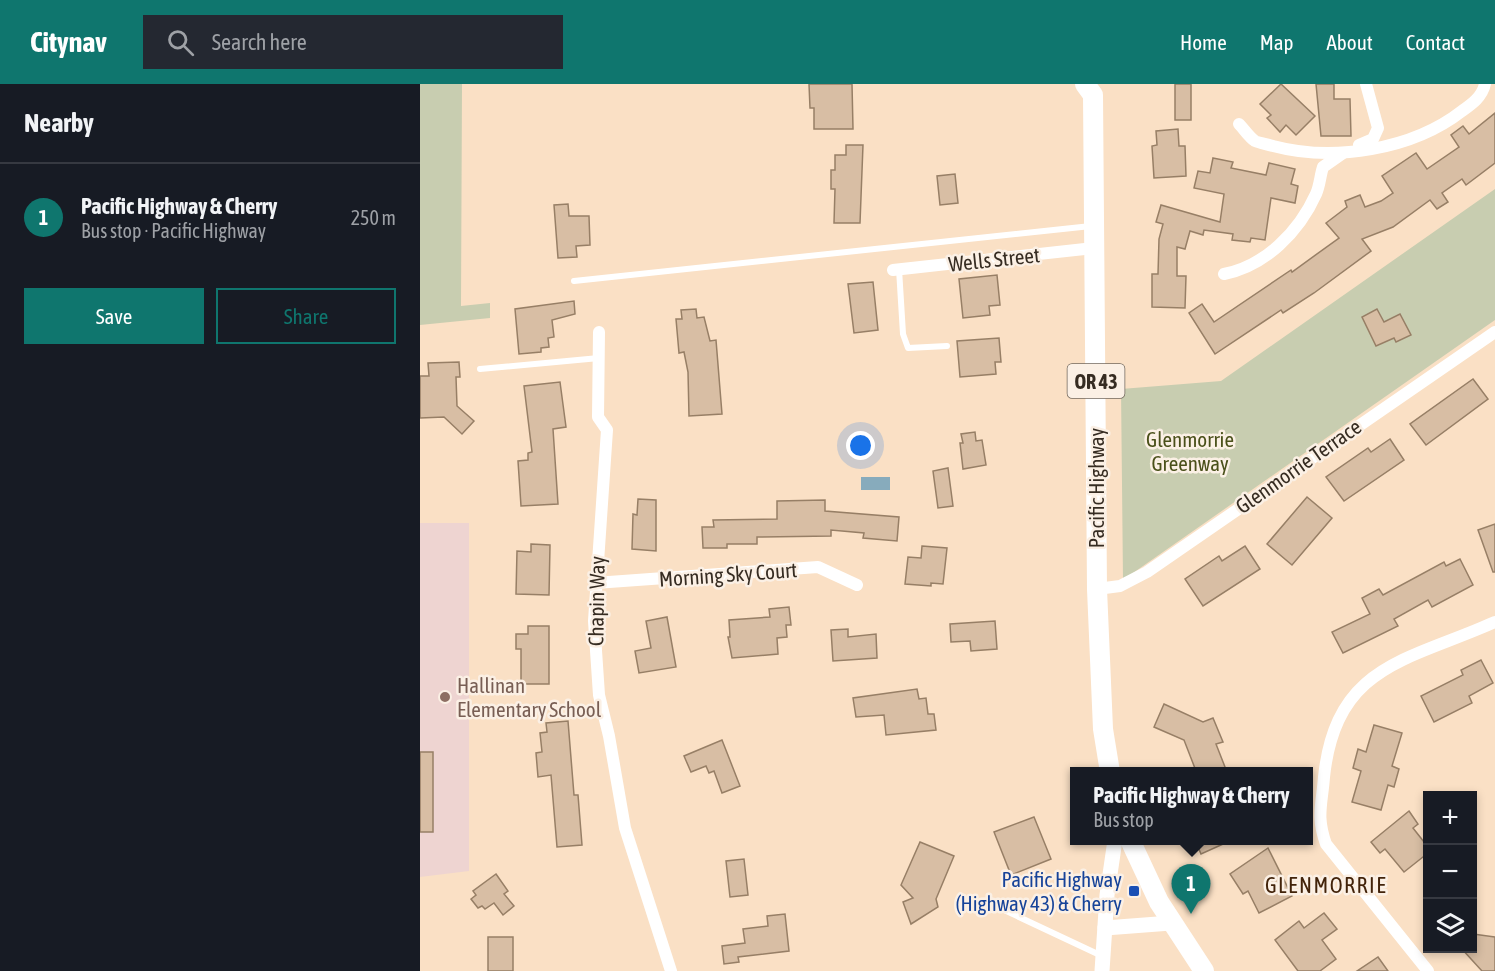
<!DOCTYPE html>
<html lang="en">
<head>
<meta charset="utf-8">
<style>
	body { margin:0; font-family:"Asap Condensed",sans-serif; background:#242831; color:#f1f3f6 }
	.controls { position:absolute; right:18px; bottom:18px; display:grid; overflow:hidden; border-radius:0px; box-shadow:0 3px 9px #0003 }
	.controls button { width:54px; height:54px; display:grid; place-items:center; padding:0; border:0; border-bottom:2px solid #363941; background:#171b24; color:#f1f3f6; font:30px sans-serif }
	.you { position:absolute; left:441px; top:362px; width:21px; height:21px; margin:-15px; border:4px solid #fff; border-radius:50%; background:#1a73e8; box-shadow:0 0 0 9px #1a73e833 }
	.badge { display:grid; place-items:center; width:39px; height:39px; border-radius:50%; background:#0f766e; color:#fff; font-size:20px; font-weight:700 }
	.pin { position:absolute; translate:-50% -50px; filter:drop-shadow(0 2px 3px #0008) }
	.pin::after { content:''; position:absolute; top:32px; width:21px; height:18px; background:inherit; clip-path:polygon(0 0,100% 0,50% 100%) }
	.popup { position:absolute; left:650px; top:683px; width:243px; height:78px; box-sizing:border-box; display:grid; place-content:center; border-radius:0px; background:#171b24; filter:drop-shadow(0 2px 4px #0005); font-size:20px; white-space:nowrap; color:#9ea1a6 }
	.popup b { font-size:22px; color:#f1f3f6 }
	.popup::after { content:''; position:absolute; left:50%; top:100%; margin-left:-12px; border:12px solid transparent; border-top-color:#171b24 }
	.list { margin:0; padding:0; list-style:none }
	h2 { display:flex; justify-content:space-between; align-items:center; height:78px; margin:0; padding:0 24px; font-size:26px }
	h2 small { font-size:20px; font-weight:400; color:#9ea1a6 }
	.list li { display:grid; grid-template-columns:39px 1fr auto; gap:18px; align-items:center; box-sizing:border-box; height:108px; padding:0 24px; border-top:2px solid #363941 }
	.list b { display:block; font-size:22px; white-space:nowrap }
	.list p { margin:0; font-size:20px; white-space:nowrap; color:#9ea1a6 }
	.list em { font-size:20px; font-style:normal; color:#9ea1a6 }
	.actions { display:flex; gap:12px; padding:18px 24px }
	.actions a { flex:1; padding:14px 0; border:2px solid #0f766e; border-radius:0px; text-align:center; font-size:21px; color:#0f766e }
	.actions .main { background:#0f766e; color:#fff }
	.icon { flex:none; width:33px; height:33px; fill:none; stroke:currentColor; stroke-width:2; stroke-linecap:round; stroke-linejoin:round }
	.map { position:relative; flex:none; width:1075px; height:887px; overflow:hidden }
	header { display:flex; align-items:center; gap:36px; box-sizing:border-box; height:84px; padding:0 30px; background:#0f766e; color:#fff }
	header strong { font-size:28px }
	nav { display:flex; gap:33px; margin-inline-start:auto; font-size:21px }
	.search { width:420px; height:54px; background:#242831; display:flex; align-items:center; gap:15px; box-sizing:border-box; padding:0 21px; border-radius:0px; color:#9ea1a6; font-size:22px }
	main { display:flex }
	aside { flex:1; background:#171b24 }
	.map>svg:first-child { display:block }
	.education { fill:#eed4d1 }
	.green { fill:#c8cdb0 }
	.water { fill:#87abbc }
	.building { fill:#d8bea4; stroke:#977f66; stroke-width:1.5 }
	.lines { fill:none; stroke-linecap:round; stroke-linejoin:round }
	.service { stroke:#fff; stroke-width:6 }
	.minor { stroke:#fff; stroke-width:12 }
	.tertiary { stroke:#fff; stroke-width:15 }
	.primary { stroke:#fff; stroke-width:20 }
	.education-dot { fill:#8d6e63; stroke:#fbf0e5; stroke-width:2 }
	.transit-dot { fill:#1a4fb4; stroke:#fbf0e5; stroke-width:2 }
	.labels { text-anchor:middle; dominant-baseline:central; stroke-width:5; stroke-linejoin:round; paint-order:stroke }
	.shield { fill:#fbf0e5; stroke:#71675c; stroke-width:1.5 }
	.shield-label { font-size:20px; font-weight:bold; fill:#362c22 }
	.street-label { font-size:21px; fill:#362c22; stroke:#fbf0e5 }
	.park-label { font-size:21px; fill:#4a501a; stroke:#fbf0e5 }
	.education-label { font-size:21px; fill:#785e54; stroke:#fbf0e5; text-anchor:start }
	.transit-label { font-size:21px; fill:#164399; stroke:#fbf0e5; text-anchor:end }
	.neighbourhood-label { font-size:22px; letter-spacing:1.5px; fill:#42230a; stroke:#fbf0e5 }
</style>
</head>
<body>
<header>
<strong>Citynav</strong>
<div class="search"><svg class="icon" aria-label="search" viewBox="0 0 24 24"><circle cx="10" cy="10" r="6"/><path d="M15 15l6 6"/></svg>Search here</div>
<nav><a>Home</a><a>Map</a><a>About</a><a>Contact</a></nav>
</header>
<main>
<aside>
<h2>Nearby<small></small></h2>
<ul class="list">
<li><span class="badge">1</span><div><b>Pacific Highway &amp; Cherry</b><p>Bus stop · Pacific Highway</p></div><em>250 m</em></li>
</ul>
<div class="actions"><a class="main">Save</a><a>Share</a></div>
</aside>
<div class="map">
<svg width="1075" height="887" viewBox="0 0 1075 887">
	<rect width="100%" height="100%" fill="#fae0c5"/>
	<path class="education" d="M 0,439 L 49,439 L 49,787 L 0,793 Z"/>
	<g class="green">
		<path d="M 0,0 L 42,0 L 41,222 L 70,219 L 70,234 L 0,241 Z"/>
		<path d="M 1075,105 L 1075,236 L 703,496 L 701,305 L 801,297 Z"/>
	</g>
	<rect class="water" x="441" y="393" width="29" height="13"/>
	<g class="building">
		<path d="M 389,0 L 432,0 L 433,45 L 394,45 L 394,24 L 390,24 Z"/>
		<rect x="755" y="0" width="16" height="36"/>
		<path d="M 861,0 L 895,32 L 876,51 L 866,41 L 860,48 L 847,34 L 851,31 L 840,20 Z"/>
		<path d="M 896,0 L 914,0 L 914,15 L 930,15 L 931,52 L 901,52 Z"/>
		<path d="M 1075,29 L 1075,79 L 1046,101 L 1042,95 L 1022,109 L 1028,118 L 1017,125 L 1010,116 L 973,143 L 942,155 L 951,167 L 894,209 L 863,229 L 861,226 L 795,270 L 769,229 L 782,220 L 794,238 L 871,186 L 872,188 L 919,154 L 906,139 L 927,123 L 925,117 L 940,111 L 945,123 L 961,117 L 973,109 L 962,92 L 996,69 L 1007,85 L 1039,63 L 1031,51 L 1043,42 L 1049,50 Z"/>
		<path d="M 758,45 L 759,62 L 765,62 L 766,92 L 734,94 L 732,62 L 737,61 L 736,47 Z"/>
		<path d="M 426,61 L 443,61 L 440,139 L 414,139 L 415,105 L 411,105 L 411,86 L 415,86 L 415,71 L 426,71 Z"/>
		<path d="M 793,74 L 813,78 L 811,84 L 846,91 L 849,79 L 875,85 L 871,100 L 878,102 L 875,119 L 851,114 L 845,156 L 831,154 L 830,158 L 812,156 L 813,150 L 784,146 L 783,151 L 770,147 L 765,165 L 757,163 L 757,192 L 766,192 L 765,224 L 732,223 L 732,190 L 738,190 L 739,155 L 743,140 L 736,138 L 741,121 L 800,138 L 804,110 L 774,104 L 778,87 L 790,89 Z"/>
		<path d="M 535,90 L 538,119 L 520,121 L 517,92 Z"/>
		<path d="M 148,120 L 149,132 L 169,132 L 170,161 L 156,162 L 157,173 L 138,174 L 134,121 Z"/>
		<path d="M 577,191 L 580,221 L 569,222 L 570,231 L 543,234 L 539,195 Z"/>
		<path d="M 453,198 L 458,246 L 434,249 L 428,200 Z"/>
		<path d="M 154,217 L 155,230 L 132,236 L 134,253 L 128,254 L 129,263 L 121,264 L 121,268 L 99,270 L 95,225 Z"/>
		<path d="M 276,225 L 277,234 L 284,233 L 290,257 L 296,256 L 302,330 L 269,332 L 268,288 L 264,268 L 259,269 L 256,235 L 262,235 L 261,226 Z"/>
		<path d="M 957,225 L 964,238 L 980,230 L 991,251 L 976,258 L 974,254 L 956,262 L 942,233 Z"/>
		<path d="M 579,254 L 581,278 L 575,278 L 576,290 L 540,293 L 537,257 Z"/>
		<path d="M 39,278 L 40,293 L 36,293 L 37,322 L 54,337 L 42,350 L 24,333 L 0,334 L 0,292 L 9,292 L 8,279 Z"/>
		<path d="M 1053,295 L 1068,315 L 1006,361 L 990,340 Z"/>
		<path d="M 140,298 L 146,343 L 133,345 L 138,420 L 101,422 L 98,377 L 108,376 L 108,369 L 112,368 L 104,302 Z"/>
		<path d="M 555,348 L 556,357 L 562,356 L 566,381 L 543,385 L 540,359 L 543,359 L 541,350 Z"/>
		<path d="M 970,355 L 984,376 L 924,417 L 906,393 L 948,364 L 951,368 Z"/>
		<path d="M 528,384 L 533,422 L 518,424 L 513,387 Z"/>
		<path d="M 887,413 L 912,434 L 872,481 L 847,460 Z"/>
		<path d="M 218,415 L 236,416 L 236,467 L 212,465 L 213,430 L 217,431 Z"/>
		<path d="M 405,416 L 405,427 L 479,433 L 477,457 L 443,454 L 444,449 L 411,446 L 411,452 L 337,453 L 337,460 L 307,460 L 307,464 L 283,464 L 282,443 L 294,443 L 293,436 L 357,435 L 357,417 Z"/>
		<path d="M 1075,440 L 1075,488 L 1073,488 L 1058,446 Z"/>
		<path d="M 111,460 L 130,461 L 129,511 L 96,510 L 97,467 L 111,468 Z"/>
		<path d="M 502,462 L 527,464 L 523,500 L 511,499 L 511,502 L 485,500 L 488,473 L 501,474 Z"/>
		<path d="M 825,462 L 840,485 L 783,522 L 765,495 L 799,472 L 802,477 Z"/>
		<path d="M 1040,475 L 1053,501 L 1012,523 L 1008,516 L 974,535 L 978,542 L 923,569 L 912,548 L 950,530 L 942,514 L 959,505 L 963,511 L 1024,478 L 1026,482 Z"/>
		<path d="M 369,523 L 371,541 L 366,541 L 367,553 L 357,554 L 358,570 L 312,574 L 308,553 L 310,553 L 309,536 L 350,533 L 349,525 Z"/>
		<path d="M 247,533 L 256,583 L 219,589 L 215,567 L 231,564 L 226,537 Z"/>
		<path d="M 575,537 L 577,565 L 551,567 L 550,557 L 531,558 L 530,540 Z"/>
		<path d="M 108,542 L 129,542 L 129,600 L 101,600 L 101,565 L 96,565 L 96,550 L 108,550 Z"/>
		<path d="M 428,545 L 428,553 L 456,550 L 457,574 L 413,577 L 411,546 Z"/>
		<path d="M 1061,576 L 1073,599 L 1049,612 L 1052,619 L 1014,638 L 1001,612 L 1043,591 L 1041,586 Z"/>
		<path d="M 497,605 L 499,615 L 506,614 L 508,630 L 514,630 L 516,646 L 466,651 L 464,631 L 436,633 L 433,614 Z"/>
		<path d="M 744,620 L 783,638 L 793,634 L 803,658 L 796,660 L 805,683 L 794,687 L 776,687 L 764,656 L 734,643 Z"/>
		<path d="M 148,637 L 154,711 L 158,711 L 162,761 L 137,763 L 131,691 L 118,693 L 116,669 L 122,668 L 120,649 L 127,648 L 126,639 Z"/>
		<path d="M 954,641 L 982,649 L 972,682 L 979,685 L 974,703 L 968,701 L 961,726 L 932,718 L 941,687 L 933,684 L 938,665 L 946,668 Z"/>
		<path d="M 302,656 L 320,702 L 302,709 L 294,687 L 289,689 L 286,682 L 271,688 L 264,672 Z"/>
		<rect x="0" y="668" width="13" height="80"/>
		<path d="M 989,727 L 998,740 L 993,744 L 1008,763 L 1008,769 L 984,788 L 965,765 L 960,769 L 951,758 Z"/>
		<path d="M 614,733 L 631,775 L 591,791 L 574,748 Z"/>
		<path d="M 775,756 L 812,756 L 781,770 Z"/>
		<path d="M 500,758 L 534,772 L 516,815 L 518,823 L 491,840 L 483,818 L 493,814 L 481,801 Z"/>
		<path d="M 848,764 L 872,812 L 839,829 L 828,807 L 823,810 L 810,790 Z"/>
		<path d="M 324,775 L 328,811 L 310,813 L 306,777 Z"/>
		<path d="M 76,790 L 88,807 L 84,810 L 94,822 L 83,831 L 74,819 L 65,825 L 62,822 L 58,824 L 51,815 L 56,811 L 53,807 Z"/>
		<path d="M 904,829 L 917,845 L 902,856 L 916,875 L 900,887 L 878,887 L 855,856 L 879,837 L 884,844 Z"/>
		<path d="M 365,830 L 369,867 L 318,873 L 319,878 L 304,880 L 302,862 L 325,859 L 323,845 L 348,842 L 347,832 Z"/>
		<path d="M 1053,850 L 1075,853 L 1075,887 L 1062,887 L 1041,864 L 1053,864 Z"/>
		<rect x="68" y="853" width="25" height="34"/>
		<path d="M 958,873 L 968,887 L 937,887 Z"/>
	</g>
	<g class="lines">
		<g class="service">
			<path d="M 479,185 L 483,250 L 488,264 L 527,262"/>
			<path d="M 154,197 L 671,142"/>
			<path d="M 60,285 L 179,274"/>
			<path d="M 565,817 L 682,872"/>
		</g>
		<g class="minor">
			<path d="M 819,40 C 824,45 829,53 835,57 C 839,59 847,60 853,62 C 913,78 992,66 1042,27 C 1052,20 1062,13 1065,0"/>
			<path d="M 939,61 L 953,55 L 958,44 L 946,0"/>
			<path d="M 473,186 L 674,164"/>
			<path d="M 804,190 C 845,182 879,148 896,110 C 900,101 900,92 903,83 L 923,69"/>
			<path d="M 179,248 L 178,333 L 187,346 L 174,537 L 179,611 L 189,652 L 205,744 L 251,887"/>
			<path d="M 175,499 L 398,483 L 437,501"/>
			<path d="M 677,505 L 700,502 L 727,488 L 1075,248"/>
			<path d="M 1008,887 L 906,760 C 896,732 902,721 904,693 C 916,580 988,577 1075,538"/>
		</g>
		<g class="tertiary">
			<path d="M 685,844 L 751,839"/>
			<path d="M 682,887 L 687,811 L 695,756"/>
		</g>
		<g class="primary">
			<path d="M 665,0 L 673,11 L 677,505 L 683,645 L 690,688"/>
			<path d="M 710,756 L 739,818 L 784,887"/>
		</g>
	</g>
	<circle class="education-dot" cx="25" cy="613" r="6"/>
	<rect class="transit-dot" x="708" y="801" width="12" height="12" rx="3"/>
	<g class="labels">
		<rect class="shield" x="647.5" y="280" width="57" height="34" rx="4.5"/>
		<g class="shield-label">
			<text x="676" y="297">OR 43</text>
		</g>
		<g class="street-label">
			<text transform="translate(574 175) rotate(-6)">Wells Street</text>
			<text transform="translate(878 382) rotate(-35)">Glenmorrie Terrace</text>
			<text transform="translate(676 404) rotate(-90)">Pacific Highway</text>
			<text transform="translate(308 490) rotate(-4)">Morning Sky Court</text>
			<text transform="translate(176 517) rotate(-89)">Chapin Way</text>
		</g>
		<g class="park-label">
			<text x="770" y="355">Glenmorrie<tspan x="770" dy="24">Greenway</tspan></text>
		</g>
		<g class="education-label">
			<text x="37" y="601">Hallinan<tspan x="37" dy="24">Elementary School</tspan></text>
		</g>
		<g class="transit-label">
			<text x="702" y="795">Pacific Highway<tspan x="702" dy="24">(Highway 43) &amp; Cherry</tspan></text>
		</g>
		<g class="neighbourhood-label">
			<text x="906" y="801">GLENMORRIE</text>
		</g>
	</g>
</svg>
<div class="controls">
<button>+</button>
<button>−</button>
<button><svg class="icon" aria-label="layers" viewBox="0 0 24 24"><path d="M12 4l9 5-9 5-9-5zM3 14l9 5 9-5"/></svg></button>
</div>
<div class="you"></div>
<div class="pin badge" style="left:771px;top:830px">1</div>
<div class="popup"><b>Pacific Highway &amp; Cherry</b>Bus stop</div>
</div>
</main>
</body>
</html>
